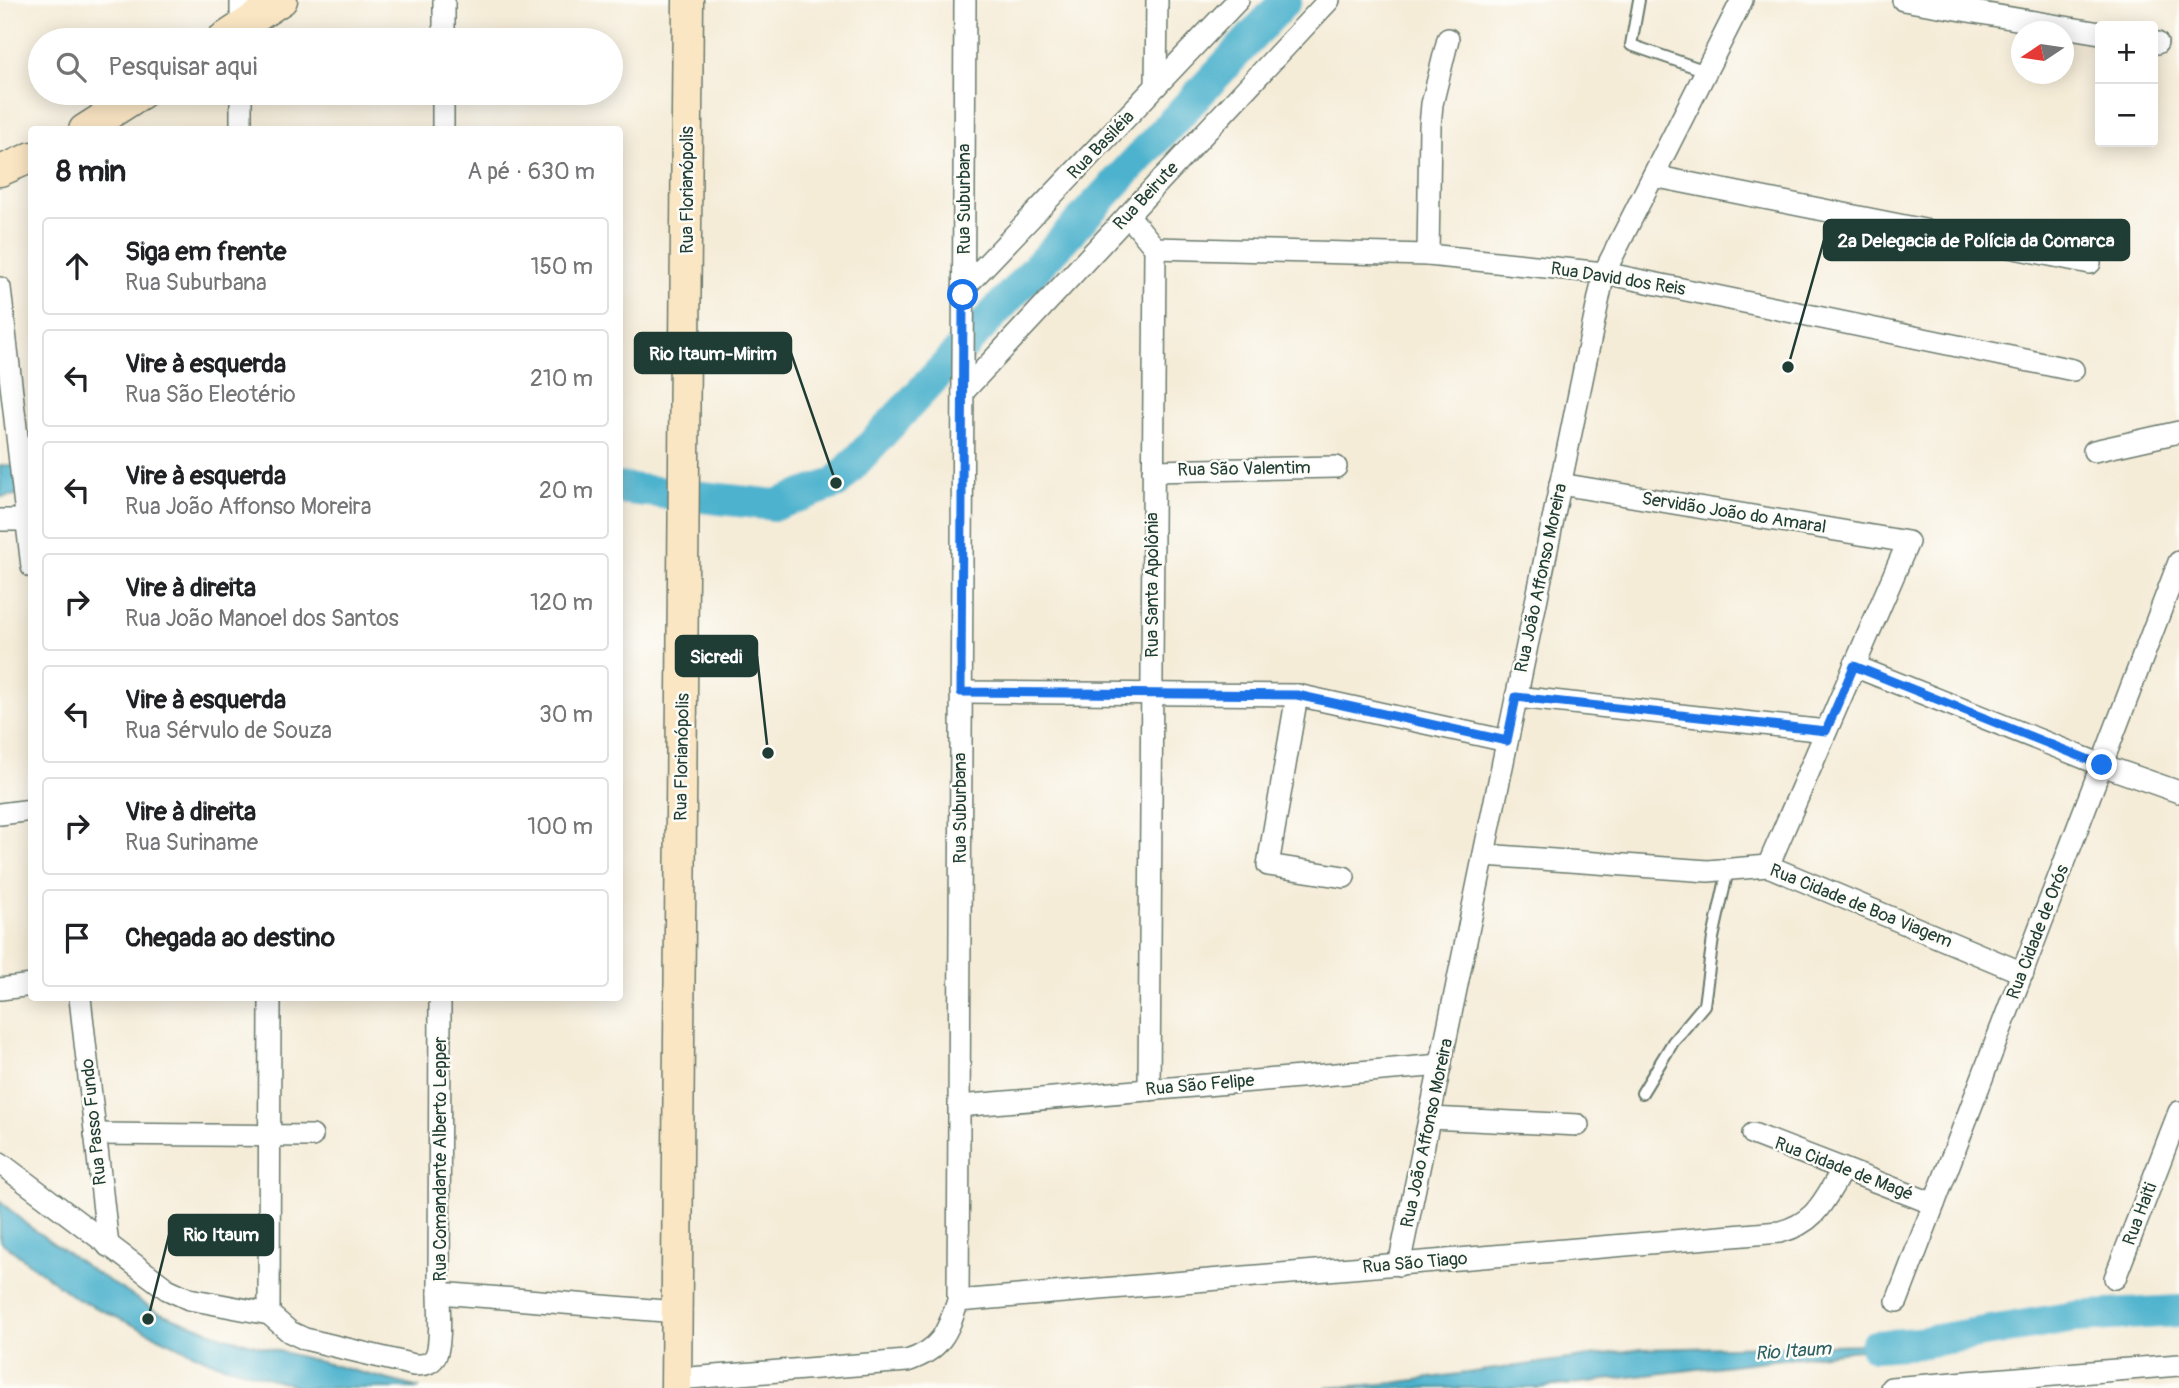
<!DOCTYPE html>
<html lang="pt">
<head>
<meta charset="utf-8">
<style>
	body { margin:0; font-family:Pangolin,sans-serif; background:#f6f6f6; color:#202124 }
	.controls { position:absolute; right:21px; top:21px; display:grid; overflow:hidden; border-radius:7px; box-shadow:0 4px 18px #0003 }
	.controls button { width:63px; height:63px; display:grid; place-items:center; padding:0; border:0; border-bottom:2px solid #e0e0e0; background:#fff; color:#202124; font:35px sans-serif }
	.compass { position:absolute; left:2011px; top:21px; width:63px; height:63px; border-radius:50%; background:#fff; box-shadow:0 4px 18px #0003; rotate:257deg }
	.stop { position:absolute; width:21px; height:21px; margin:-16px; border:5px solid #1a73e8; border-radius:50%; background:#fff }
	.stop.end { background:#1a73e8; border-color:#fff; box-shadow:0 2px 7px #0008 }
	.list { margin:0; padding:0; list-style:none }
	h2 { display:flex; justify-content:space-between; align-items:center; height:91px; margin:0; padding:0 28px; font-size:30px }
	h2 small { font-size:23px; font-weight:400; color:#757577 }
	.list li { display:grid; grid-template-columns:46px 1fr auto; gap:21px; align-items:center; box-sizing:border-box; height:98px; margin:0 14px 14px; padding:0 14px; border:2px solid #e0e0e0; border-radius:7px }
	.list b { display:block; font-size:26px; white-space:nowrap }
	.list p { margin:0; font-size:23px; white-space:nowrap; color:#757577 }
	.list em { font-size:23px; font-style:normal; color:#757577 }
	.icon { flex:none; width:38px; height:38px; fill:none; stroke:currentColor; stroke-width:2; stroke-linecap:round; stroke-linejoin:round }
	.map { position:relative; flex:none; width:2179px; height:1388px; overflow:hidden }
	.search { position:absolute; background:#fff; box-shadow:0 4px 18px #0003; left:28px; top:28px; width:595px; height:77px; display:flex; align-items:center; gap:18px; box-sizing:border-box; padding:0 24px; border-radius:38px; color:#757577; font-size:26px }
	.panel { position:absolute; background:#fff; box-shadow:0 4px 18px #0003; left:28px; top:126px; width:595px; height:875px; border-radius:7px }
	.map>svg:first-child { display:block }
	.water { fill:#4eb2cd; stroke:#367880; stroke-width:2 }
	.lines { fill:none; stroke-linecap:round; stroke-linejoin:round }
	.river { stroke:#4eb2cd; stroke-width:32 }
	.lane-casing { stroke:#6a7a6d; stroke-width:14 }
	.street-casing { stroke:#6a7a6d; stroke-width:24 }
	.secondary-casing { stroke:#6a7a6d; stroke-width:33 }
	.lane { stroke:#fff; stroke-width:10 }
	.street { stroke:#fff; stroke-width:21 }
	.secondary { stroke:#fbe6c4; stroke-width:30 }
	.route { stroke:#1a73e8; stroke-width:9 }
	.labels { text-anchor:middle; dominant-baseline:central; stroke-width:5; stroke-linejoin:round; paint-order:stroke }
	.street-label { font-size:18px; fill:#1f3d34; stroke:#fdfcf7 }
	.water-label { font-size:19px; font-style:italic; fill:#2d6062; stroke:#fdfcf7 }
	.leader { fill:none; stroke:#1f3d34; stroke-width:2.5 }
	.callout-dot { fill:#1f3d34; stroke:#fdfcf7; stroke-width:2.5 }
	.callout { fill:#1f3d34; stroke:#1f3d34; stroke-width:2.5 }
	.callout-label { font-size:19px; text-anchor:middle; font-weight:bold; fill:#fff }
</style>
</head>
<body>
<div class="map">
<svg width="2179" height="1388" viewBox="0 0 2179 1388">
	<rect width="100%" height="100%" fill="#fdfcf7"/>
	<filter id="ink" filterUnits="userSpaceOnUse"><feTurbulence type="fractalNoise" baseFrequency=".0143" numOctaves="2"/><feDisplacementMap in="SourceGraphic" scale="14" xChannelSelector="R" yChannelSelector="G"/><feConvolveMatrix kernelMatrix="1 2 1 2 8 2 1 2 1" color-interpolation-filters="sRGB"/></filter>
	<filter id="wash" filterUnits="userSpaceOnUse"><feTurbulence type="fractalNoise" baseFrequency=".00686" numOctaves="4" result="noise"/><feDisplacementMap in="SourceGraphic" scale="28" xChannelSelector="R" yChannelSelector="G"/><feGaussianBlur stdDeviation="1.57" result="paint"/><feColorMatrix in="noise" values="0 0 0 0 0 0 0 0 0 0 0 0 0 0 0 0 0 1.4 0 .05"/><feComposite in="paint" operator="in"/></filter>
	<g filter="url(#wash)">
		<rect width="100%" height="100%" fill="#f5ecd8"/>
		<g class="water">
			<path d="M 0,465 L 31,466 L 31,493 L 0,497 Z"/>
			<path d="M 0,1201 L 26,1224 L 93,1271 L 158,1312 L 222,1336 L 420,1388 L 303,1388 L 210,1361 L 75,1298 L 0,1241 Z"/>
			<path d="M 1918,1343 L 1537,1388 L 1325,1388 L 1393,1383 L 1641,1349 Z"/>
		</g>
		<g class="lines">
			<g class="river">
				<path d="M 620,488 L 775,505 L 836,483 L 1286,0"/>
				<path d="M 1875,1346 L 1918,1343 L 2075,1317 L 2179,1311"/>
			</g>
		</g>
	</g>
	<g filter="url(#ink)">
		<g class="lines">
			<defs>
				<g id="lane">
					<path d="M 1639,0 L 1631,45 L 1706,71"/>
					<path d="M 1642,1093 L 1673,1042 L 1704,1005 L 1713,938 L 1728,870"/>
				</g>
				<g id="street">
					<path d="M 1903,0 L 2100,33"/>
					<path d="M 241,36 L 241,0"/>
					<path d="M 444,40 L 444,0"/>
					<path d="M 2153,42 L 2157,43"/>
					<path d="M 1156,86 L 1157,0"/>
					<path d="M 241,130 L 241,93"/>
					<path d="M 443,130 L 443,93"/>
					<path d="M 1653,176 L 2090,263"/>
					<path d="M 1128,215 L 1155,248 L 1149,1090"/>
					<path d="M 1155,248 L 1428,255 L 1604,273 L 2073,370"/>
					<path d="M 1428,255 L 1430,126 L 1432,104 L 1448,39"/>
					<path d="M 0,288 L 32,567"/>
					<path d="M 963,289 L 1238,0"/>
					<path d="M 963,392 L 1329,0"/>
					<path d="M 2094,451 L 2179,432"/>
					<path d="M 1153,471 L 1336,467"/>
					<path d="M 1560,484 L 1908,542 L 1768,866"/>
					<path d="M 0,520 L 32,520"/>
					<path d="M 1854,666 L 2102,765 L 2179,792"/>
					<path d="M 961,692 L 1297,695 L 1507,741"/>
					<path d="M 1297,695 L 1268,865 L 1344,877"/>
					<path d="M 1516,697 L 1826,731"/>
					<path d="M 0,814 L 32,810"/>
					<path d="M 1484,855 L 1708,871 L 1768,866 L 2023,973"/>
					<path d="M 0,989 L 32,985"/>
					<path d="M 80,998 L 108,1246"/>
					<path d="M 440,998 L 439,1293 L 677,1312"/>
					<path d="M 959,1106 L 1441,1065"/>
					<path d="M 1430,1118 L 1578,1125"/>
					<path d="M 95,1134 L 312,1136"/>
					<path d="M 1753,1134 L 1934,1204"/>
					<path d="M 0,1163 L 167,1289 L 189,1299 L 269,1314 L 290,1332 L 305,1339 L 414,1365 C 422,1365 430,1365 435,1357 C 442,1346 439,1307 439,1293"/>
					<path d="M 1399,1265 L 1604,273 L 1742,0"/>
					<path d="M 2115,1278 L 2179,1112"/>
					<path d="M 958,1301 L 1780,1232 C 1818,1222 1824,1199 1843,1169"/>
					<path d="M 1897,1301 L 2179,562"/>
					<path d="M 269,1314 L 270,998"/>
					<path d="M 677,1379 L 907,1361 C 941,1350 947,1333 958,1301 L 965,0"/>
					<path d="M 1891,1388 L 2179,1365"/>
				</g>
				<g id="secondary">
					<path d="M 221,40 L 282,0"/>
					<path d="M 84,130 L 142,93"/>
					<path d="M 0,171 L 32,157"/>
					<path d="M 676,1388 L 688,0"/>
				</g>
			</defs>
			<use href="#lane" class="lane-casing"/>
			<use href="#street" class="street-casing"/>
			<use href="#secondary" class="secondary-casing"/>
			<use href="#lane" class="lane"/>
			<use href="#street" class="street"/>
			<use href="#secondary" class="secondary"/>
		</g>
	</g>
	<g class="lines" filter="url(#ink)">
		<path class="route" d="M 963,295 L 961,692 L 1297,695 L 1507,741 L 1516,697 L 1826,731 L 1854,666 L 2102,765"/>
	</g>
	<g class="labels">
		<g class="street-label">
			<text transform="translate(1101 145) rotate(-46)">Rua Basiléia</text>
			<text transform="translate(687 190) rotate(-90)">Rua Florianópolis</text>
			<text transform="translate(1146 196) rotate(-47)">Rua Beirute</text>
			<text transform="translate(964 199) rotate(-90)">Rua Suburbana</text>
			<text transform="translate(1618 279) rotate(9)">Rua David dos Reis</text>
			<text transform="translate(1244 469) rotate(-1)">Rua São Valentim</text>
			<text transform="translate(1734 513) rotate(9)">Servidão João do Amaral</text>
			<text transform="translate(1541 578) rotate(-78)">Rua João Affonso Moreira</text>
			<text transform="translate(1152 585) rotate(-90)">Rua Santa Apolônia</text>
			<text transform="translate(682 757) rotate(-89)">Rua Florianópolis</text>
			<text transform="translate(960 808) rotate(-90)">Rua Suburbana</text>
			<text transform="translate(1861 906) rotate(22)">Rua Cidade de Boa Viagem</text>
			<text transform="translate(2038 932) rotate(-69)">Rua Cidade de Orós</text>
			<text transform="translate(1200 1085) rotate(-5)">Rua São Felipe</text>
			<text transform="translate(94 1122) rotate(-96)">Rua Passo Fundo</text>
			<text transform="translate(1427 1133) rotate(-78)">Rua João Affonso Moreira</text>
			<text transform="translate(440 1159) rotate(-90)">Rua Comandante Alberto Lepper</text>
			<text transform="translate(1844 1169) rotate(21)">Rua Cidade de Magé</text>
			<text transform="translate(2140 1214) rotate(-69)">Rua Haiti</text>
			<text transform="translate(1415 1263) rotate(-5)">Rua São Tiago</text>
		</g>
		<g class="water-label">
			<text transform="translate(1793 1351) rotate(-4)">Rio Itaum</text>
		</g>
	</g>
	<path class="leader" d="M1788 367L1824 240M836 483L791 353M768 753L757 656M148 1319L169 1235"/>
	<g class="callout-dot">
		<circle cx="1788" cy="367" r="7"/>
		<circle cx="836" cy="483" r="7"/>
		<circle cx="768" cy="753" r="7"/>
		<circle cx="148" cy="1319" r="7"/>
	</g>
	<g class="callout">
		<rect x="1824" y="220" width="305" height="40" rx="7"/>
		<rect x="635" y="333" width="156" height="40" rx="7"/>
		<rect x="676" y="636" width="81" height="40" rx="7"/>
		<rect x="169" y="1215" width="104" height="40" rx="7"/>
	</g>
	<g class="callout-label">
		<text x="1976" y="247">2ª Delegacia de Polícia da Comarca</text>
		<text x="713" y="360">Rio Itaum-Mirim</text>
		<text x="716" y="663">Sicredi</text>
		<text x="221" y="1241">Rio Itaum</text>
	</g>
</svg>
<div class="controls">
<button>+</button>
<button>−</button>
</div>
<svg class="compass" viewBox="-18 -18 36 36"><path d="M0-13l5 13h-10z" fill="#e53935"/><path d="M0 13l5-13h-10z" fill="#757577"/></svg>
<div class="stop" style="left:963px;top:295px"></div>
<div class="stop end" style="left:2102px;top:765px"></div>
<div class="search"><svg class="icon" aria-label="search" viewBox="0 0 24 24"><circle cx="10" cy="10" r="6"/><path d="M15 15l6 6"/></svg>Pesquisar aqui</div>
<section class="panel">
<h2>8 min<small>A pé · 630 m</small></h2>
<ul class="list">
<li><svg class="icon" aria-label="ahead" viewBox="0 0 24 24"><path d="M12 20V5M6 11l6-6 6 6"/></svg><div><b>Siga em frente</b><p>Rua Suburbana</p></div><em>150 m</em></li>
<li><svg class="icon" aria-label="left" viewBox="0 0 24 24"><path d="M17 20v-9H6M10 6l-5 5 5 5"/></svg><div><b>Vire à esquerda</b><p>Rua São Eleotério</p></div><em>210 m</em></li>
<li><svg class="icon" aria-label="left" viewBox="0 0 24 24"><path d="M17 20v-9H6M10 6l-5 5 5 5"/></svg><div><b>Vire à esquerda</b><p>Rua João Affonso Moreira</p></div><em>20 m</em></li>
<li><svg class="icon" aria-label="right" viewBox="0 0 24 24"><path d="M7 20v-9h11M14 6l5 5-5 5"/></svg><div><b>Vire à direita</b><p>Rua João Manoel dos Santos</p></div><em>120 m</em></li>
<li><svg class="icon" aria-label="left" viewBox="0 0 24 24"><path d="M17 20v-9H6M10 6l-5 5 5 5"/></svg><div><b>Vire à esquerda</b><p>Rua Sérvulo de Souza</p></div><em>30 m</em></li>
<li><svg class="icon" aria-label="right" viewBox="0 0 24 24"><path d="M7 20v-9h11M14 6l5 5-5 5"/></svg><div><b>Vire à direita</b><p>Rua Suriname</p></div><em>100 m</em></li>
<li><svg class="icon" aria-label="arrive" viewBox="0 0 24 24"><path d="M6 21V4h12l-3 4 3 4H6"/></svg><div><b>Chegada ao destino</b></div></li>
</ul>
</section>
</div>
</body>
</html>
